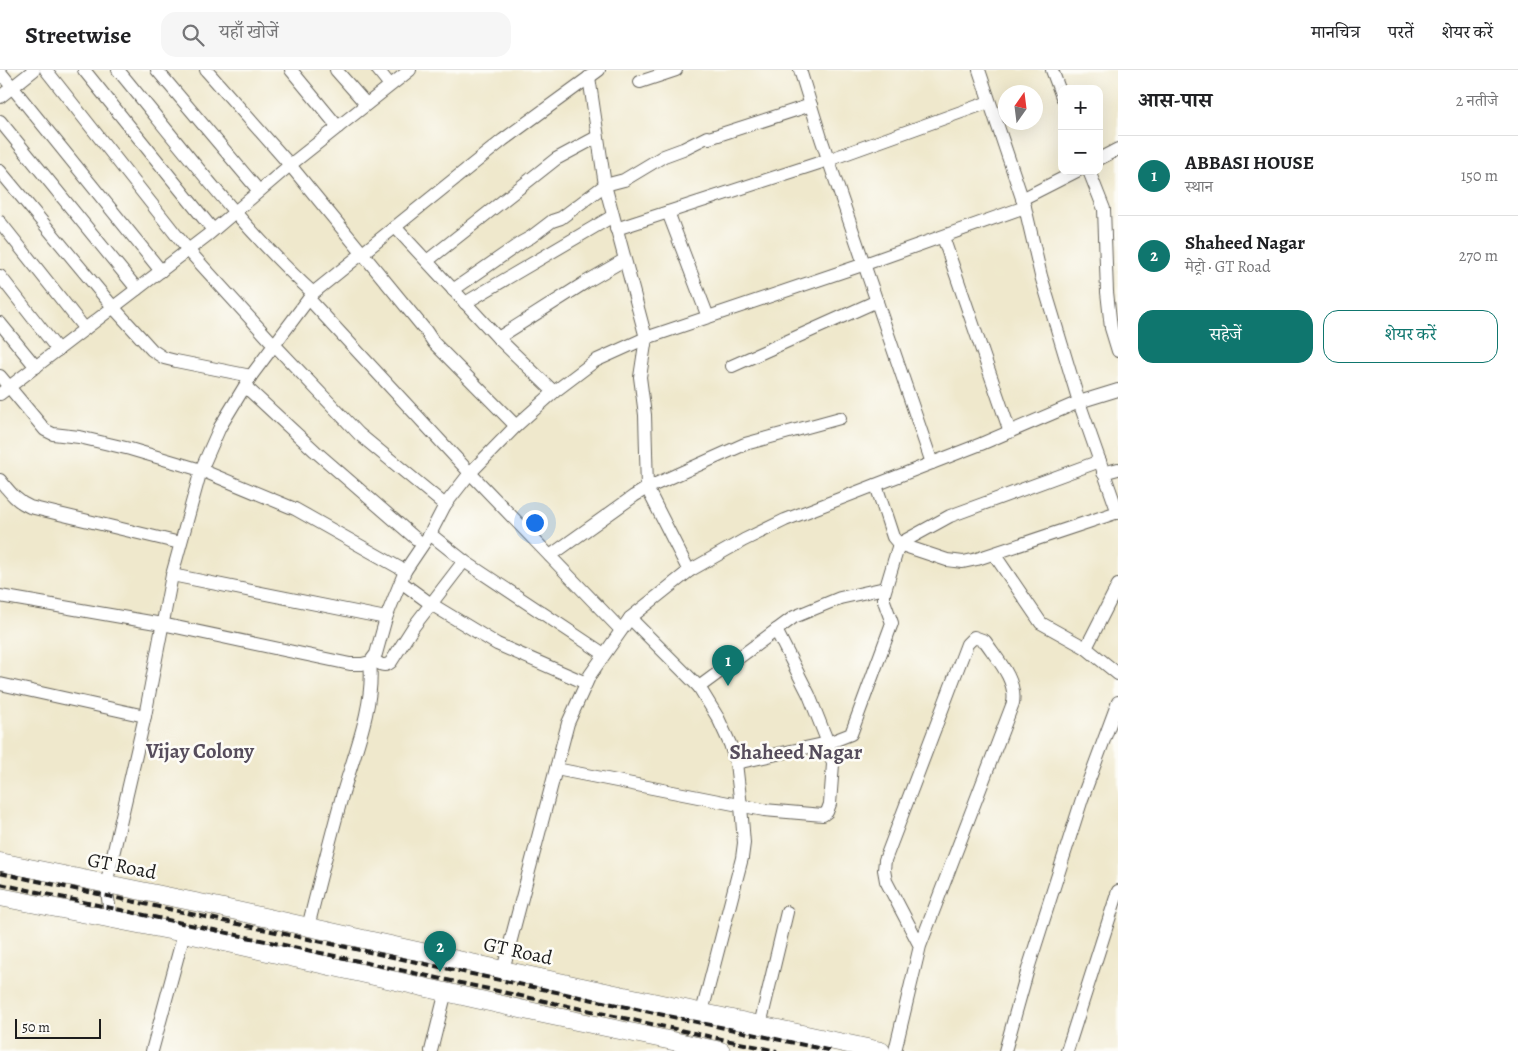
<!DOCTYPE html>
<html lang="hi">
<head>
<meta charset="utf-8">
<style>
	body { margin:0; font-family:Alegreya,"Noto Serif Devanagari",serif; background:#f6f6f6; color:#202124 }
	.controls { position:absolute; right:15px; top:15px; display:grid; overflow:hidden; border-radius:10px; box-shadow:0 5px 20px #0002 }
	.controls button { width:45px; height:45px; display:grid; place-items:center; padding:0; border:0; border-bottom:1px solid #e0e0e0; background:#fff; color:#202124; font:25px sans-serif }
	.compass { position:absolute; left:998px; top:15px; width:45px; height:45px; border-radius:50%; background:#fff; box-shadow:0 5px 20px #0002; rotate:14deg }
	.scale { position:absolute; left:15px; bottom:12px; width:86px; box-sizing:border-box; padding-left:5px; border:2px solid #1c1c1c; border-top:0; font-size:14px; line-height:18px; white-space:nowrap; color:#1c1c1c; -webkit-text-stroke:4px #fdfcf7; paint-order:stroke }
	.you { position:absolute; left:534px; top:452px; width:18px; height:18px; margin:-12px; border:4px solid #fff; border-radius:50%; background:#1a73e8; box-shadow:0 0 0 8px #1a73e833 }
	.badge { display:grid; place-items:center; width:32px; height:32px; border-radius:50%; background:#0f766e; color:#fff; font-size:16px; font-weight:700 }
	.pin { position:absolute; translate:-50% -41px; filter:drop-shadow(0 1px 2px #0008) }
	.pin::after { content:''; position:absolute; top:26px; width:18px; height:15px; background:inherit; clip-path:polygon(0 0,100% 0,50% 100%) }
	.list { margin:0; padding:0; list-style:none }
	h2 { display:flex; justify-content:space-between; align-items:center; height:65px; margin:0; padding:0 20px; font-size:21px }
	h2 small { font-size:16px; font-weight:400; color:#757577 }
	.list li { display:grid; grid-template-columns:32px 1fr auto; gap:15px; align-items:center; box-sizing:border-box; height:80px; padding:0 20px; border-top:1px solid #e0e0e0 }
	.list b { display:block; font-size:19px; white-space:nowrap }
	.list p { margin:0; font-size:16px; white-space:nowrap; color:#757577 }
	.list em { font-size:16px; font-style:normal; color:#757577 }
	.actions { display:flex; gap:10px; padding:15px 20px }
	.actions a { flex:1; padding:11px 0; border:1px solid #0f766e; border-radius:15px; text-align:center; font-size:18px; color:#0f766e }
	.actions .main { background:#0f766e; color:#fff }
	.icon { flex:none; width:28px; height:28px; fill:none; stroke:currentColor; stroke-width:2; stroke-linecap:round; stroke-linejoin:round }
	.map { position:relative; flex:none; width:1118px; height:981px; overflow:hidden }
	header { display:flex; align-items:center; gap:30px; box-sizing:border-box; height:70px; padding:0 25px; background:#fff; border-bottom:1px solid #e0e0e0 }
	header strong { font-size:24px }
	nav { display:flex; gap:28px; margin-inline-start:auto; font-size:18px }
	.search { width:350px; height:45px; background:#f6f6f6; display:flex; align-items:center; gap:12px; box-sizing:border-box; padding:0 18px; border-radius:15px; color:#757577; font-size:19px }
	main { display:flex }
	aside { flex:1; background:#fff }
	.map>svg:first-child { display:block }
	.lines { fill:none; stroke-linecap:round; stroke-linejoin:round }
	.minor-casing { stroke:#66635a; stroke-width:14 }
	.highway-casing { stroke:#66635a; stroke-width:19 }
	.minor { stroke:#fff; stroke-width:12 }
	.highway { stroke:#fff; stroke-width:18 }
	.rail { stroke:#1c1c1c; stroke-width:4; stroke-dasharray:8 4; stroke-linecap:butt }
	.labels { text-anchor:middle; dominant-baseline:central; stroke-width:5; stroke-linejoin:round; paint-order:stroke }
	.street-label { font-size:20px; fill:#1c1c1c; stroke:#fdfcf7 }
	.neighbourhood-label { font-size:21px; font-weight:bold; fill:#564d5c; stroke:#fdfcf7 }
</style>
</head>
<body>
<header>
<strong>Streetwise</strong>
<div class="search"><svg class="icon" aria-label="search" viewBox="0 0 24 24"><circle cx="10" cy="10" r="6"/><path d="M15 15l6 6"/></svg>यहाँ खोजें</div>
<nav><a>मानचित्र</a><a>परतें</a><a>शेयर करें</a></nav>
</header>
<main>
<div class="map">
<svg width="1118" height="981" viewBox="0 0 1118 981">
	<rect width="100%" height="100%" fill="#fdfcf7"/>
	<filter id="ink" filterUnits="userSpaceOnUse"><feTurbulence type="fractalNoise" baseFrequency=".02" numOctaves="2"/><feDisplacementMap in="SourceGraphic" scale="10" xChannelSelector="R" yChannelSelector="G"/><feConvolveMatrix kernelMatrix="1 2 1 2 8 2 1 2 1" color-interpolation-filters="sRGB"/></filter>
	<filter id="wash" filterUnits="userSpaceOnUse"><feTurbulence type="fractalNoise" baseFrequency=".0096" numOctaves="4" result="noise"/><feDisplacementMap in="SourceGraphic" scale="20" xChannelSelector="R" yChannelSelector="G"/><feGaussianBlur stdDeviation="1.12" result="paint"/><feColorMatrix in="noise" values="0 0 0 0 0 0 0 0 0 0 0 0 0 0 0 0 0 1.4 0 .05"/><feComposite in="paint" operator="in"/></filter>
	<g filter="url(#wash)">
		<rect width="100%" height="100%" fill="#efe8cc"/>
	</g>
	<g filter="url(#ink)">
		<g class="lines">
			<defs>
				<g id="minor">
					<path d="M 46,0 L 188,180 L 268,268 L 359,364 L 445,435"/>
					<path d="M 84,0 L 213,160"/>
					<path d="M 118,0 C 180,75 241,157 313,223"/>
					<path d="M 157,0 L 259,121"/>
					<path d="M 206,0 L 290,95 L 426,261 L 434,273 L 516,356"/>
					<path d="M 291,0 L 338,57"/>
					<path d="M 336,0 L 366,34"/>
					<path d="M 378,0 L 390,15"/>
					<path d="M 800,0 L 821,68 L 932,393"/>
					<path d="M 979,0 L 1025,137 L 1041,206 L 1079,332 L 1118,443"/>
					<path d="M 1052,0 L 1062,27"/>
					<path d="M 0,2 L 161,201"/>
					<path d="M 589,7 L 605,115 L 646,268 L 640,307 L 645,345 L 647,418 L 689,501"/>
					<path d="M 640,12 L 676,0"/>
					<path d="M 0,27 L 34,0"/>
					<path d="M 0,51 L 137,219"/>
					<path d="M 1099,89 L 1118,79"/>
					<path d="M 0,101 L 113,237 L 152,280 L 164,288 L 176,291 L 251,306"/>
					<path d="M 1089,101 L 1104,139 L 1107,222 L 1111,258 L 1118,281"/>
					<path d="M 1022,129 L 1077,101"/>
					<path d="M 668,142 L 708,247"/>
					<path d="M 0,152 L 85,259"/>
					<path d="M 395,157 L 498,268 L 554,322"/>
					<path d="M 616,159 L 828,90 L 989,32"/>
					<path d="M 943,167 L 1010,362"/>
					<path d="M 427,191 L 556,89 L 597,67"/>
					<path d="M 0,206 L 58,280"/>
					<path d="M 453,220 L 522,172 L 531,167 L 552,151 L 561,148 L 605,115 L 624,110 L 664,86 L 683,79 L 707,67 L 709,68 L 811,35"/>
					<path d="M 309,229 L 470,403 L 621,560"/>
					<path d="M 465,233 L 613,146"/>
					<path d="M 0,253 L 36,297"/>
					<path d="M 498,268 L 586,212 L 624,190"/>
					<path d="M 732,296 L 877,231"/>
					<path d="M 0,306 L 45,360 L 53,364 L 79,367 L 130,379 L 201,400 L 295,439 L 405,501"/>
					<path d="M 246,317 L 315,381 L 422,474"/>
					<path d="M 0,324 L 209,164 L 290,95 L 410,0"/>
					<path d="M 1103,403 L 1118,399"/>
					<path d="M 0,410 C 9,421 16,431 30,437 L 180,473"/>
					<path d="M 876,415 L 893,467 L 899,474 L 947,490 L 963,492 L 977,489 L 1118,442"/>
					<path d="M 430,464 L 464,491 L 604,584"/>
					<path d="M 994,484 L 1041,553 L 1086,578 L 1118,604"/>
					<path d="M 550,486 L 634,426 L 647,418 L 745,374 L 840,348"/>
					<path d="M 464,491 L 431,534 L 497,574 L 586,613"/>
					<path d="M 172,505 L 386,548"/>
					<path d="M 0,526 L 162,554 L 350,594 L 362,594 L 370,592 L 376,584 L 386,548 L 405,501 L 430,464 L 445,435 L 470,403 L 516,356 L 554,322 L 595,291 L 646,268 L 865,194 L 1025,137"/>
					<path d="M 630,548 L 699,617 L 718,648 L 730,674 L 736,693 L 741,736 L 744,773 L 742,788 L 702,942"/>
					<path d="M 1086,578 L 1118,515"/>
					<path d="M 373,589 C 379,594 384,598 391,592 L 414,556 L 431,534 L 401,512"/>
					<path d="M 0,614 L 145,646"/>
					<path d="M 699,617 L 794,547 L 840,528 L 885,518"/>
					<path d="M 736,693 L 828,673 L 851,664 L 892,553 L 884,531 L 884,524 L 899,474 L 950,446 L 1100,391"/>
					<path d="M 556,699 L 764,740 L 823,745 L 827,742 L 830,734 L 833,694 L 828,673 L 809,625 L 776,560"/>
					<path d="M 111,849 L 106,815 L 145,646 L 172,505 L 201,400 L 220,357 L 251,306 L 313,223 L 503,70 L 599,0"/>
					<path d="M 308,857 C 319,813 330,770 342,726 C 354,684 375,635 370,592"/>
					<path d="M 503,900 L 568,653 L 590,605 L 630,548 L 689,501 L 744,470 L 785,450 L 981,374 L 1079,332 L 1118,320"/>
					<path d="M 760,955 L 787,842"/>
					<path d="M 152,981 L 184,863"/>
					<path d="M 431,981 L 446,921"/>
					<path d="M 895,981 L 920,876 L 1013,633 C 1017,610 997,589 985,571 L 974,567 L 967,574 L 885,790 L 884,800 L 886,811 L 920,876"/>
					<path d="M 1005,981 L 1028,899 L 1082,729 L 1118,632"/>
					<path d="M 1067,981 L 1118,821"/>
				</g>
				<g id="highway">
					<path d="M 0,792 L 210,835 L 503,900 L 881,981"/>
					<path d="M 0,827 L 184,863 L 538,943 L 721,981"/>
				</g>
			</defs>
			<use href="#minor" class="minor-casing"/>
			<use href="#highway" class="highway-casing"/>
			<use href="#minor" class="minor"/>
			<use href="#highway" class="highway"/>
			<g class="rail">
				<path d="M 0,803 L 832,981"/>
				<path d="M 0,814 L 777,981"/>
			</g>
		</g>
	</g>
	<g class="labels">
		<g class="street-label">
			<text transform="translate(122 796) rotate(11)">GT Road</text>
			<text transform="translate(518 881) rotate(12)">GT Road</text>
		</g>
		<g class="neighbourhood-label">
			<text x="200" y="681">Vijay Colony</text>
			<text x="796" y="682">Shaheed Nagar</text>
		</g>
	</g>
</svg>
<div class="controls">
<button>+</button>
<button>−</button>
</div>
<svg class="compass" viewBox="-18 -18 36 36"><path d="M0-13l5 13h-10z" fill="#e53935"/><path d="M0 13l5-13h-10z" fill="#757577"/></svg>
<div class="scale">50 m</div>
<div class="you"></div>
<div class="pin badge" style="left:728px;top:616px">1</div>
<div class="pin badge" style="left:440px;top:902px">2</div>
</div>
<aside>
<h2>आस-पास<small>2 नतीजे</small></h2>
<ul class="list">
<li><span class="badge">1</span><div><b>ABBASI HOUSE</b><p>स्थान</p></div><em>150 m</em></li>
<li><span class="badge">2</span><div><b>Shaheed Nagar</b><p>मेट्रो · GT Road</p></div><em>270 m</em></li>
</ul>
<div class="actions"><a class="main">सहेजें</a><a>शेयर करें</a></div>
</aside>
</main>
</body>
</html>
